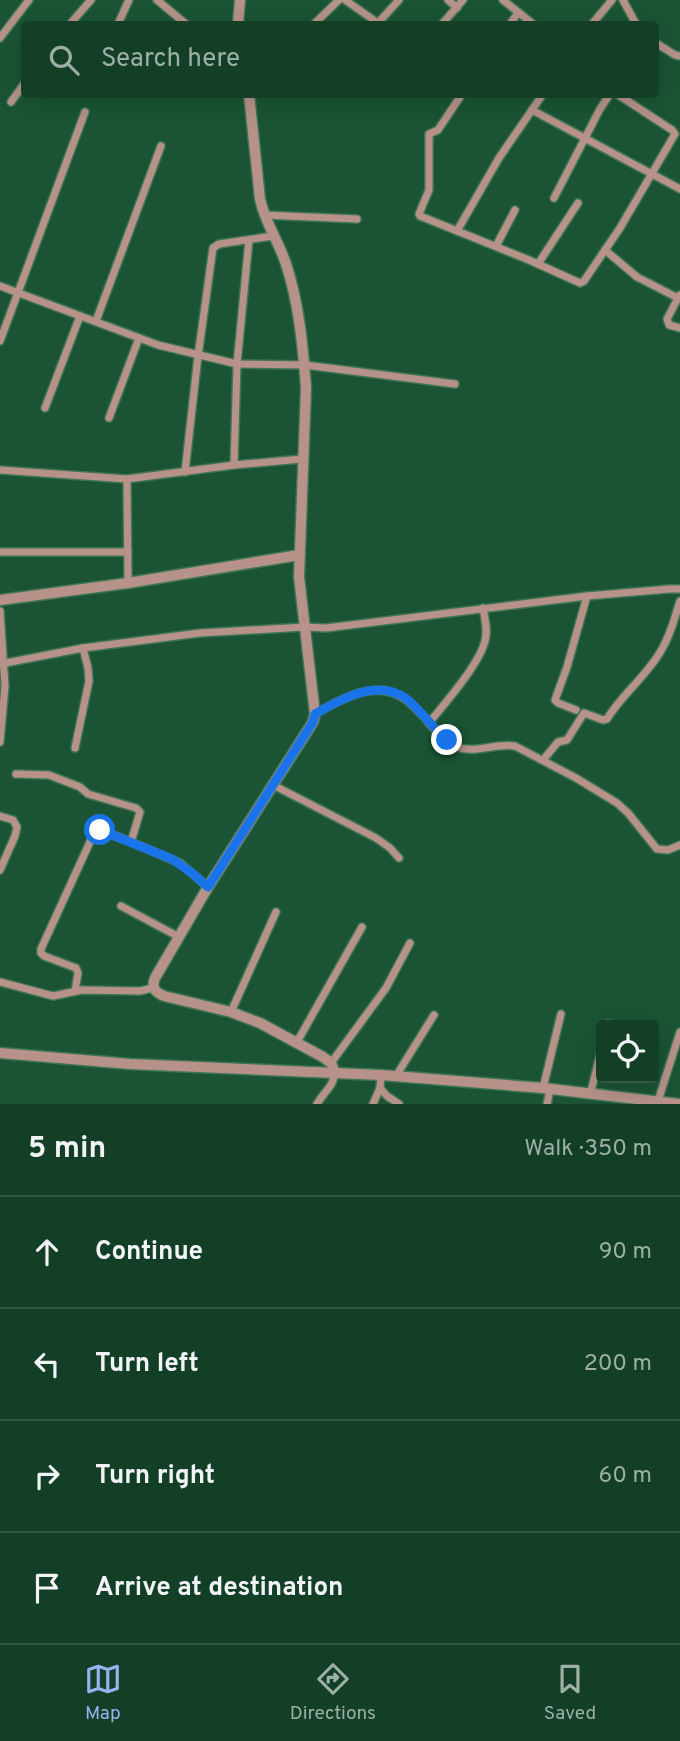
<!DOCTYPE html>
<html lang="en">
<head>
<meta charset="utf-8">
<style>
	body { margin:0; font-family:Overpass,sans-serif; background:#1d462f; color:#f1f3f6 }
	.controls { position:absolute; right:21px; bottom:21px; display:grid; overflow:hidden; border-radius:7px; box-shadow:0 7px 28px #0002 }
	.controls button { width:63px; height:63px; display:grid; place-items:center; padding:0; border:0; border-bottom:2px solid #335844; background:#143f27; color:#f1f3f6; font:35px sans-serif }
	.stop { position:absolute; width:21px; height:21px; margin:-16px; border:5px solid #1a73e8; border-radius:50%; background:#fff }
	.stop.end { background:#1a73e8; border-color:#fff; box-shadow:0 2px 7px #0008 }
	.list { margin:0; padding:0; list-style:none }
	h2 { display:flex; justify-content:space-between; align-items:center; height:91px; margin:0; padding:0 28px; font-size:30px }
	h2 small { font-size:23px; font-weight:400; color:#9dafa7 }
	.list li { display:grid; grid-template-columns:46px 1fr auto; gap:21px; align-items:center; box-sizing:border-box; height:112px; padding:0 28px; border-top:2px solid #335844 }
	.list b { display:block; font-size:26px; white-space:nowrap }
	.list em { font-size:23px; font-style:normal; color:#9dafa7 }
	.icon { flex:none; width:38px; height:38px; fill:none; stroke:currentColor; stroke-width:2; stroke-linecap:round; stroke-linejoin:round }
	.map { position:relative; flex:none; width:680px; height:1104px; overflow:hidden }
	.search { position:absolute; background:#143f27; box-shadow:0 7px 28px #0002; left:21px; right:21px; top:21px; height:77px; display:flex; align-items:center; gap:18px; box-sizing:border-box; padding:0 24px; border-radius:7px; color:#9dafa7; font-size:26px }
	.sheet { height:539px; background:#143f27 }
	nav { display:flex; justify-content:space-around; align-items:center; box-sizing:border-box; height:98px; border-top:2px solid #335844; background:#143f27; font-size:19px; color:#9dafa7 }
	nav a { display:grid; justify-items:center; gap:4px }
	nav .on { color:#95b2f1 }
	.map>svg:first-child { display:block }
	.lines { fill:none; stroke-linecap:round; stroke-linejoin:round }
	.minor-casing { stroke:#3e7354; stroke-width:10 }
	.tertiary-casing { stroke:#3e7354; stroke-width:13 }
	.minor { stroke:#b69288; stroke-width:7 }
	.tertiary { stroke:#b69288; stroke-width:10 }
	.route { stroke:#1a73e8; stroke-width:9 }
</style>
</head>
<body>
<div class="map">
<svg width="680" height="1104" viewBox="0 0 680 1104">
	<rect width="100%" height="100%" fill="#1a5434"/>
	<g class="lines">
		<defs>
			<g id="minor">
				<path d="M 157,0 L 186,24"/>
				<path d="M 345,0 L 378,23"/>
				<path d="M 448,0 L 457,8"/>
				<path d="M 503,0 L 533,24"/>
				<path d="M 623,0 L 636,24"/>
				<path d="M 70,24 L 91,0"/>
				<path d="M 118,24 L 129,0"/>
				<path d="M 314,24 L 339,0"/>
				<path d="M 377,24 L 399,0"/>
				<path d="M 442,24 L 463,0"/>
				<path d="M 510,24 L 518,13"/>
				<path d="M 592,24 L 612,0"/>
				<path d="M 0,38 L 29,0"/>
				<path d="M 656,43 L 675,55 L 680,56"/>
				<path d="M 462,94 L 438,130 L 429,134 L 429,190 L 419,214 L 420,216 L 529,260 L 580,283 L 584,281 L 620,228 L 675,134 L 672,130 L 617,94"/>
				<path d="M 11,102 L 24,84"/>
				<path d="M 532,110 L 680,189"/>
				<path d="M 554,198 L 600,109 L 610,94"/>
				<path d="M 264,215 L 357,219"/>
				<path d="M 457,231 L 499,158 L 543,94"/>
				<path d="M 496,246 L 515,210"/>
				<path d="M 605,250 L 637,277 L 678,298 L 680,295"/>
				<path d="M 538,264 L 578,203"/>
				<path d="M 0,286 L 158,345 L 237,364 L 305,365 L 455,384"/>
				<path d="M 678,298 L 667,319 L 669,325 L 680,328"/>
				<path d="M 96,321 L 161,146"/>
				<path d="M 0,341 L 85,112"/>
				<path d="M 45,408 L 80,316"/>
				<path d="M 109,418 L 139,338"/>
				<path d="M 234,465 L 237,364 L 249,240"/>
				<path d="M 0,470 L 127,479 L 234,465 L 302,459"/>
				<path d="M 185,472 L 198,356 L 213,248 L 219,244 L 273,236"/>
				<path d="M 127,479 L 128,583"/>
				<path d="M 0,552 L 128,552"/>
				<path d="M 0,611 L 5,686 L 0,742"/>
				<path d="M 0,664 L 83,648 L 200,633 L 304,627 L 326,628 L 587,596 L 669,589 L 680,589"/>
				<path d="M 576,710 L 558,703 L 555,700 L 567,667 L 587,596"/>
				<path d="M 315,714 C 341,699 376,678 405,699 C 412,704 419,712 425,718 C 433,728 444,742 457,747 C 474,754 495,743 515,746 L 576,778 L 617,803 L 628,813 L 657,849 L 668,850 L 680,845"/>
				<path d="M 429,723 C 445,703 479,665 485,641 C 488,631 485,619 483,608"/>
				<path d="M 75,748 L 89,681 L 88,668 L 83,648"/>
				<path d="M 543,760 L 558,742 L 567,740 L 584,713 L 603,720 L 607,719 C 623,693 648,675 662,649 C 671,634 675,617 680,601"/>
				<path d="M 16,774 L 49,775 L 80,787 L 88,794 L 136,808 L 140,812 L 131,842 L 180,863 L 208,887"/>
				<path d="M 273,785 L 376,838 L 390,848 L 399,858"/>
				<path d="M 0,816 L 13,820 L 17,827 L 15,836 L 0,870"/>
				<path d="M 121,906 L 179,937"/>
				<path d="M 0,982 L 53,996 L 82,990 L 140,991 L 153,988"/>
				<path d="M 75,991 L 78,973 L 76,968 L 44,956 L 41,953 L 41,949 L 95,831 L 100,830 L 131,842"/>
				<path d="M 231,1012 L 276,912"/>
				<path d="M 608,1025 L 608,1024"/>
				<path d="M 297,1042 L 362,927"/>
				<path d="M 331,1063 L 386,988 L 410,943"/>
				<path d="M 396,1076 L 434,1015"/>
				<path d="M 380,1088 L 387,1096 L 399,1104"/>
				<path d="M 543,1088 L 561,1014"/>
				<path d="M 590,1095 L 601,1051"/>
				<path d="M 658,1101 L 680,1032"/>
				<path d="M 317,1104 C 325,1090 332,1089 335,1073"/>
				<path d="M 373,1104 L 380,1088 L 381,1075"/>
				<path d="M 547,1104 L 550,1090"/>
			</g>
			<g id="tertiary">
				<path d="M 238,24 L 240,0"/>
				<path d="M 249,94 L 260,199 C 265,223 279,242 286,264 C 299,303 303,347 306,388 L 299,577 L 315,714 L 313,722 L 208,887 L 155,978 C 151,988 155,992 164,996 L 231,1012 L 260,1023 L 323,1057 L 331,1063 L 335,1073"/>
				<path d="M 0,600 L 128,583 L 299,555"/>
				<path d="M 0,1053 L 130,1064 L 381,1075 L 543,1088 L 679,1104"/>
			</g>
		</defs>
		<use href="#minor" class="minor-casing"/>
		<use href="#tertiary" class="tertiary-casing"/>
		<use href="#minor" class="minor"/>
		<use href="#tertiary" class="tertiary"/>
	</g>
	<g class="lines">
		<path class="route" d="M 100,830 L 172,859 L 192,873 L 208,887 L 313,722 L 315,714 C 341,699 379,677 408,700 C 422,712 433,728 447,740"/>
	</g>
</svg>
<div class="controls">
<button><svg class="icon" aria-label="locate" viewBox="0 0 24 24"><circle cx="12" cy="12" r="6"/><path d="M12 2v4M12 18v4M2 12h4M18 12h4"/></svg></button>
</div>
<div class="stop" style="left:100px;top:830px"></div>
<div class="stop end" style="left:447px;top:740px"></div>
<div class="search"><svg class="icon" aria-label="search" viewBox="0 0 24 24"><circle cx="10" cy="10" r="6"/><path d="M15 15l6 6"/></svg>Search here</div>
</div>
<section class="sheet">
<h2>5 min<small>Walk · 350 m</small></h2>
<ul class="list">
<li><svg class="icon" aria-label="ahead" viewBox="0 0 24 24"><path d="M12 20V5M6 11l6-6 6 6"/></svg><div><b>Continue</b></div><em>90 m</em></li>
<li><svg class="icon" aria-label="left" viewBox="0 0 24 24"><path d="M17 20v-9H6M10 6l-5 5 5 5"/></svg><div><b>Turn left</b></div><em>200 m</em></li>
<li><svg class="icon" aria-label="right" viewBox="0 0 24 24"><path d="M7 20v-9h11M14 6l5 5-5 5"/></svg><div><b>Turn right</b></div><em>60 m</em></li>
<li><svg class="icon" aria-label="arrive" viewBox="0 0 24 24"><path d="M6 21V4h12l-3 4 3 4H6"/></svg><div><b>Arrive at destination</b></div></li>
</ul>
</section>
<nav>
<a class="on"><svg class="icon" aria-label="map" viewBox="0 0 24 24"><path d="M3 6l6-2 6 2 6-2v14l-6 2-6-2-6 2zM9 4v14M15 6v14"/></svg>Map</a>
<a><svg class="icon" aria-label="directions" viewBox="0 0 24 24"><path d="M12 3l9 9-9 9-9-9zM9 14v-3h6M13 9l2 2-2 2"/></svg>Directions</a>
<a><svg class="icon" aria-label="saved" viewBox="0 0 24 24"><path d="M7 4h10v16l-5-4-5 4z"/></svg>Saved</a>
</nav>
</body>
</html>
